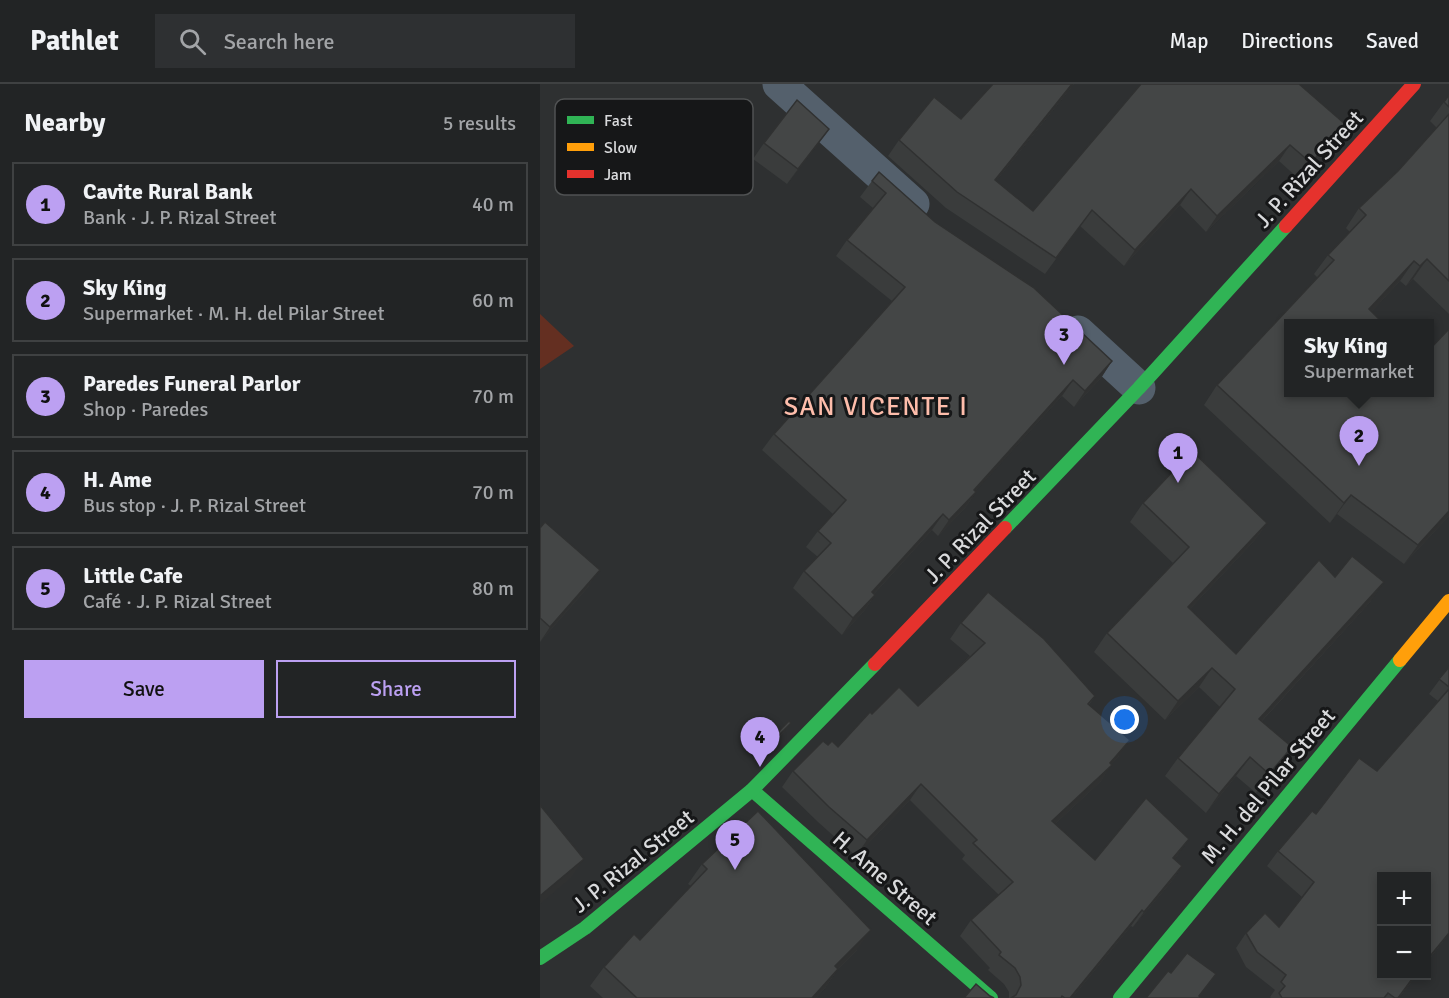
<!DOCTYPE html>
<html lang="en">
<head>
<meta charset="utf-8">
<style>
	body { margin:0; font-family:Signika,sans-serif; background:#2e3032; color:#f1f3f6 }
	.controls { position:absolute; right:18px; bottom:18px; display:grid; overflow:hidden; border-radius:0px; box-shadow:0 3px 9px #0003 }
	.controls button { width:54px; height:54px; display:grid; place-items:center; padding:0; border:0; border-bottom:2px solid #3f4142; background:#222425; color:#f1f3f6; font:30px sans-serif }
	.you { position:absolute; left:585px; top:636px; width:21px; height:21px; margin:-15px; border:4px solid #fff; border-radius:50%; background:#1a73e8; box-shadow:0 0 0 9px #1a73e833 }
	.badge { display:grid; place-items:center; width:39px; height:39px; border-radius:50%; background:#bca0f2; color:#111; font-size:20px; font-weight:700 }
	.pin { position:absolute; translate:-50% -50px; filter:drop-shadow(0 2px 3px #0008) }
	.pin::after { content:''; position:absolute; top:32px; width:21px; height:18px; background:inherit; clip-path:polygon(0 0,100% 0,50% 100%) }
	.popup { position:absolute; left:744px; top:235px; width:150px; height:78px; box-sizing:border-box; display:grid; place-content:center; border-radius:0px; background:#222425; filter:drop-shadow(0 2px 4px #0005); font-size:20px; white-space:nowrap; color:#a2a4a7 }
	.popup b { font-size:22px; color:#f1f3f6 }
	.popup::after { content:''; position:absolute; left:50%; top:100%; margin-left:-12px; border:12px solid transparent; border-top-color:#222425 }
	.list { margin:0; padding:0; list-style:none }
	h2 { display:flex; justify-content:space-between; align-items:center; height:78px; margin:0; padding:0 24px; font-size:26px }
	h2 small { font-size:20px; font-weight:400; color:#a2a4a7 }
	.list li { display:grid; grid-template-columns:39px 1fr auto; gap:18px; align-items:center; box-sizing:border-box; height:84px; margin:0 12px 12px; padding:0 12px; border:2px solid #3f4142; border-radius:0px }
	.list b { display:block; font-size:22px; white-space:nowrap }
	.list p { margin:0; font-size:20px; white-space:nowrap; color:#a2a4a7 }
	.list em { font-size:20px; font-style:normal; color:#a2a4a7 }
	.actions { display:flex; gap:12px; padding:18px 24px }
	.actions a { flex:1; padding:14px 0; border:2px solid #bca0f2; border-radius:0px; text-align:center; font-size:21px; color:#bca0f2 }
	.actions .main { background:#bca0f2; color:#111 }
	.icon { flex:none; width:33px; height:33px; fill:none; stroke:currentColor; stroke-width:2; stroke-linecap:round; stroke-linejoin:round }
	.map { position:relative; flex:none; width:909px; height:914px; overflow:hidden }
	header { display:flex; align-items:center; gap:36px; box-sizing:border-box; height:84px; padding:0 30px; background:#222425; border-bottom:2px solid #3f4142 }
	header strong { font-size:28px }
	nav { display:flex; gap:33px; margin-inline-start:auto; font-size:21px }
	.search { width:420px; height:54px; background:#2e3032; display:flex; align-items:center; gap:15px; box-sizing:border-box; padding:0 21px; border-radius:0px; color:#a2a4a7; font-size:22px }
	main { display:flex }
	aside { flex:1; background:#222425 }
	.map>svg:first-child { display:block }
	.green { fill:#642f21 }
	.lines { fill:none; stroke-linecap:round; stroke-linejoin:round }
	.street { stroke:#54606c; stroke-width:33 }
	.fast { stroke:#30b455; stroke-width:14 }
	.slow { stroke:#ff9f0a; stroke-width:14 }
	.jam { stroke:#e5322d; stroke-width:14 }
	.wall { fill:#3a3c3c }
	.shaded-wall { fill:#303131 }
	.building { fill:#444646; stroke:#303131; stroke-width:1.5 }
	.labels { text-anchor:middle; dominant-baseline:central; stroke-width:6; stroke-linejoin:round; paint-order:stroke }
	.street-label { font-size:22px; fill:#d9dadc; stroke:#161718 }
	.quarter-label { font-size:26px; letter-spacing:1.5px; fill:#febdab; stroke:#161718 }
	.key { fill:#161718; stroke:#505253; stroke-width:1.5 }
	.key-label { font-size:16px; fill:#d9dadc }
</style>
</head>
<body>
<header>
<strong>Pathlet</strong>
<div class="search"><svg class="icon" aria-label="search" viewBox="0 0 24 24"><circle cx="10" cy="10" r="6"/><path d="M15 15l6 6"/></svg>Search here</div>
<nav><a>Map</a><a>Directions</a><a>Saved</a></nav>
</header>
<main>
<aside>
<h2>Nearby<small>5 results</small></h2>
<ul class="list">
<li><span class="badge">1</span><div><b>Cavite Rural Bank</b><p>Bank · J. P. Rizal Street</p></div><em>40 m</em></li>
<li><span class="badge">2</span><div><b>Sky King</b><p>Supermarket · M. H. del Pilar Street</p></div><em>60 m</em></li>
<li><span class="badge">3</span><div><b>Paredes Funeral Parlor</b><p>Shop · Paredes</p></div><em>70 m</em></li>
<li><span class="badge">4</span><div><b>H. Ame</b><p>Bus stop · J. P. Rizal Street</p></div><em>70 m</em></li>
<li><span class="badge">5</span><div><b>Little Cafe</b><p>Café · J. P. Rizal Street</p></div><em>80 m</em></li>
</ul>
<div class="actions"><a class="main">Save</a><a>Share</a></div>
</aside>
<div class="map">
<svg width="909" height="914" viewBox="0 0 909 914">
	<rect width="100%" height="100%" fill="#2e3031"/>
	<path class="green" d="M 0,230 L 34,262 L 0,285 Z"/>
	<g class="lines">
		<g class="street">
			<path d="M 239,0 L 373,120"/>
			<path d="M 538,248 L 599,304"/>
		</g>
		<g class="fast">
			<path d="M 465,444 L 599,304 L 746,142"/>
			<path d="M 212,706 L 451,914"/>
			<path d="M 0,874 L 45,844 L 212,706 L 335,580"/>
			<path d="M 580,914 L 860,576"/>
		</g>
		<path class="slow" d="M 860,576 L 909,517"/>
		<g class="jam">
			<path d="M 746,142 L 874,0"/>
			<path d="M 335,580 L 465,444"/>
		</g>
	</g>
	<g class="wall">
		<path d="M 453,0 L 534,0 L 456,97 L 493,127 L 805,40 L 794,56 L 759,95 L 739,77 L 666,148 L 640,121 L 584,182 L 540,142 L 505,190 L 406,124 L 348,72 L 359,56 L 421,35 Z"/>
		<path d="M 909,11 L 909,230 L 873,195 L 866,202 L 860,197 L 831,228 L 890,309 L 909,245 L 909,432 L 864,480 L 797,430 L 790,439 L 664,321 L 677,301 L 778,194 L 774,190 L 788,171 L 810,148 L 806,144 L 819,124 L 858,87 L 897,44 L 890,37 Z"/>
		<path d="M 224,59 L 278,60 L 247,100 L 213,75 Z"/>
		<path d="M 332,97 L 395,138 L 572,277 L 561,294 L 534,323 L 522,312 L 435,407 L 436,408 L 425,424 L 398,452 L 392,446 L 334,510 L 335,511 L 324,527 L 302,551 L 253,504 L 264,487 L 278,473 L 266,463 L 278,447 L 293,430 L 222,366 L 234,350 L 352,217 L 296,172 L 307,156 L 333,124 L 320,113 Z"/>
		<path d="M 603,419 L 727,439 L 714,457 L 650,525 L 696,570 L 795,493 L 831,517 L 722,637 L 739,682 L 716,709 L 696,692 L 666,729 L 625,692 L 638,674 L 680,623 L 659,603 L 625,636 L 554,568 L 567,549 L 633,479 L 590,438 Z"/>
		<path d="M 0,444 L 49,502 L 0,558 Z"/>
		<path d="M 421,539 L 555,612 L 549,621 L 579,672 L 571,680 L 561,697 L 515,740 L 555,776 L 638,771 L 634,775 L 642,782 L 631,798 L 593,843 L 591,842 L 532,914 L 469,914 L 469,908 L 464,900 L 448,886 L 450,884 L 420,852 L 431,836 L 459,811 L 422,775 L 425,771 L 370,716 L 316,772 L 278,738 L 242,703 L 253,687 L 288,661 L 298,663 L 332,630 L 378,622 L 430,572 L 410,555 Z"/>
		<path d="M 909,583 L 909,850 L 859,914 L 731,914 L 730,913 L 735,906 L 706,883 L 696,864 L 706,849 L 739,843 L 762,813 L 727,782 L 738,767 L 776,730 L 837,687 L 898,617 L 889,610 Z"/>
		<path d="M 245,647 L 215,677 L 214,675 L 219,667 Z"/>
		<path d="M 162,780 L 317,866 L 298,885 L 285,904 L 276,914 L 63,914 L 50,902 L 64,883 L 100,856 L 151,802 L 148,800 Z"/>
	</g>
	<g class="shaded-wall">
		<path d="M 532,0 L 534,0 L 444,112 L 455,96 Z"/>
		<path d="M 805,40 L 794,56 L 759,95 L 771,79 Z"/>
		<path d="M 289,45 L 278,60 L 247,100 L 258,85 Z"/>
		<path d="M 750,61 L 739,77 L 666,148 L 677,132 Z"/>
		<path d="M 651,105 L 640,121 L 584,182 L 595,166 Z"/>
		<path d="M 887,175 L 873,195 L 866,202 L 880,182 Z"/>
		<path d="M 874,177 L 860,197 L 820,240 L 829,225 Z"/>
		<path d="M 572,277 L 561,294 L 534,323 L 545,307 Z"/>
		<path d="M 533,296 L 522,312 L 422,422 L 434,406 Z"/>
		<path d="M 436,408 L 425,424 L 398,452 L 409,436 Z"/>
		<path d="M 811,411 L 797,430 L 790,439 L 804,419 Z"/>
		<path d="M 909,427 L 909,432 L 864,480 L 878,461 Z"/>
		<path d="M 403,430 L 392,446 L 321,524 L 332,508 Z"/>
		<path d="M 727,439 L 714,457 L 635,541 L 648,523 Z"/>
		<path d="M 60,486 L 49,502 L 0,558 L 10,543 Z"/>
		<path d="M 844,498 L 831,517 L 706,654 L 719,635 Z"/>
		<path d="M 335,511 L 324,527 L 302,551 L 313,534 Z"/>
		<path d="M 672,584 L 659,603 L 625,636 L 638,617 Z"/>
		<path d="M 251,639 L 245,647 L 215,677 L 221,669 Z"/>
		<path d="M 590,656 L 579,672 L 566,686 L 572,681 L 561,697 L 501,753 L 512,737 Z"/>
		<path d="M 752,663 L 739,682 L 716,709 L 729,690 Z"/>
		<path d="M 710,673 L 696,692 L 666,729 L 679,710 Z"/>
		<path d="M 381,700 L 370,716 L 316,772 L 327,756 Z"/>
		<path d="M 649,755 L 638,771 L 622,790 L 633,774 Z"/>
		<path d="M 44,775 L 31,794 L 0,820 L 1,811 Z"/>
		<path d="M 642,782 L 631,798 L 593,843 L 604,828 Z"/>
		<path d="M 602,826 L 591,842 L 532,914 L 530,914 Z"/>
		<path d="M 331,846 L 317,866 L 282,901 L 295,882 Z"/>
		<path d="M 909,849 L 909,850 L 886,879 L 886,877 Z"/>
		<path d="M 298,885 L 285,904 L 276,914 L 272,914 Z"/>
		<path d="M 875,891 L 877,891 L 859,914 L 858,914 Z"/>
	</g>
	<g class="building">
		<path d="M 453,0 L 532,0 L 455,96 L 493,127 L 601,0 L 759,0 L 805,40 L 771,79 L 750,61 L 677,132 L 651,105 L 595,166 L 552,126 L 516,174 L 417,108 L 359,56 L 394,13 L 421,35 Z"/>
		<path d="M 909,11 L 909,23 L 904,18 Z"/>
		<path d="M 257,16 L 289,45 L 258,85 L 224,59 Z"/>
		<path d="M 909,30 L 909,197 L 887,175 L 880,182 L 874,177 L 829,225 L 844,240 L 748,240 L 748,309 L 890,309 L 890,265 L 909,245 L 909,427 L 878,461 L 811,411 L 804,419 L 677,301 L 794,176 L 788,171 L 826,131 L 819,124 L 858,87 Z"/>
		<path d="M 339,88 L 395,138 L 494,204 L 572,277 L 545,307 L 533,296 L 434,406 L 436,408 L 409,436 L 403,430 L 332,508 L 335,511 L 313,534 L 264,487 L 291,459 L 278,447 L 306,416 L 234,350 L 365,203 L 307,156 L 346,109 L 332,97 Z"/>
		<path d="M 652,367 L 727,439 L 648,523 L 696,570 L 779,476 L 795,493 L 812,472 L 844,498 L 719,635 L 752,663 L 729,690 L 710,673 L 679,710 L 638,674 L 695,605 L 672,584 L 638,617 L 567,549 L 649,463 L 603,419 Z"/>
		<path d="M 5,438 L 60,486 L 10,543 L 0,534 L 0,444 Z"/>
		<path d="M 448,508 L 504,555 L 555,612 L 548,620 L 590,656 L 570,679 L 572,681 L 512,737 L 555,776 L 606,714 L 649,755 L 633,774 L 642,782 L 604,828 L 602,826 L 530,914 L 525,914 L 522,912 L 521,914 L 471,914 L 476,911 L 481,901 L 480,893 L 475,884 L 459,871 L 461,868 L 431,836 L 473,798 L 433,759 L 437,756 L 381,700 L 327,756 L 289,723 L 253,687 L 283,657 L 288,661 L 292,657 L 298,663 L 330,628 L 332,630 L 359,603 L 378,622 L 445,559 L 421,539 Z"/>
		<path d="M 909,583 L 909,603 L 899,595 Z"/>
		<path d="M 909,605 L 909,849 L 886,877 L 886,792 L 842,792 L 842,891 L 875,891 L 858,914 L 855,914 L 848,909 L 844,914 L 742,914 L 739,909 L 745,902 L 741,898 L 746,891 L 717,868 L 706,849 L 725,829 L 739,843 L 774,798 L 738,767 L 772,727 L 776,730 L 819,674 L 837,687 Z"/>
		<path d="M 249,637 L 251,639 L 221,669 L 219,667 Z"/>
		<path d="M 0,721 L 44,775 L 1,811 L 0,811 Z"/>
		<path d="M 218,727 L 331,846 L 295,882 L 298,885 L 272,914 L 97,914 L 64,883 L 94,850 L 100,856 L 167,785 L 162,780 Z"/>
		<path d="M 647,869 L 676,890 L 659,912 L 661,914 L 606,914 L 628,887 L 631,889 Z"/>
		<path d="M 436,900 L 450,912 L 454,914 L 424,914 Z"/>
	</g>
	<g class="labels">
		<g class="street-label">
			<text transform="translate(769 85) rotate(-48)">J. P. Rizal Street</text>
			<text transform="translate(440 442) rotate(-46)">J. P. Rizal Street</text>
			<text transform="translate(728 702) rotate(-50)">M. H. del Pilar Street</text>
			<text transform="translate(93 777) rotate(-39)">J. P. Rizal Street</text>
			<text transform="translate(345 794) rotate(41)">H. Ame Street</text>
		</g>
		<g class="quarter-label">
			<text x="336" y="323">SAN VICENTE I</text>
		</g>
	</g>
	<rect x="15" y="15" width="198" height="96" rx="9" class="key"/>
	<rect x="27" y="32" width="27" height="8" fill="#30b455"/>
	<rect x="27" y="59" width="27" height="8" fill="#ff9f0a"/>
	<rect x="27" y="86" width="27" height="8" fill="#e5322d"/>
	<g class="key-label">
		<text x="64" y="42">Fast</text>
		<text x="64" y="69">Slow</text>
		<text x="64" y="96">Jam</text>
	</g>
</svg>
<div class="controls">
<button>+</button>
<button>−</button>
</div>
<div class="you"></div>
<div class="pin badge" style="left:638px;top:399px">1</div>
<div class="pin badge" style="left:819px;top:382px">2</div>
<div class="popup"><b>Sky King</b>Supermarket</div>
<div class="pin badge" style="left:524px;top:281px">3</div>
<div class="pin badge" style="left:220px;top:683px">4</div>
<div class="pin badge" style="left:195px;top:786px">5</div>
</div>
</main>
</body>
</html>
